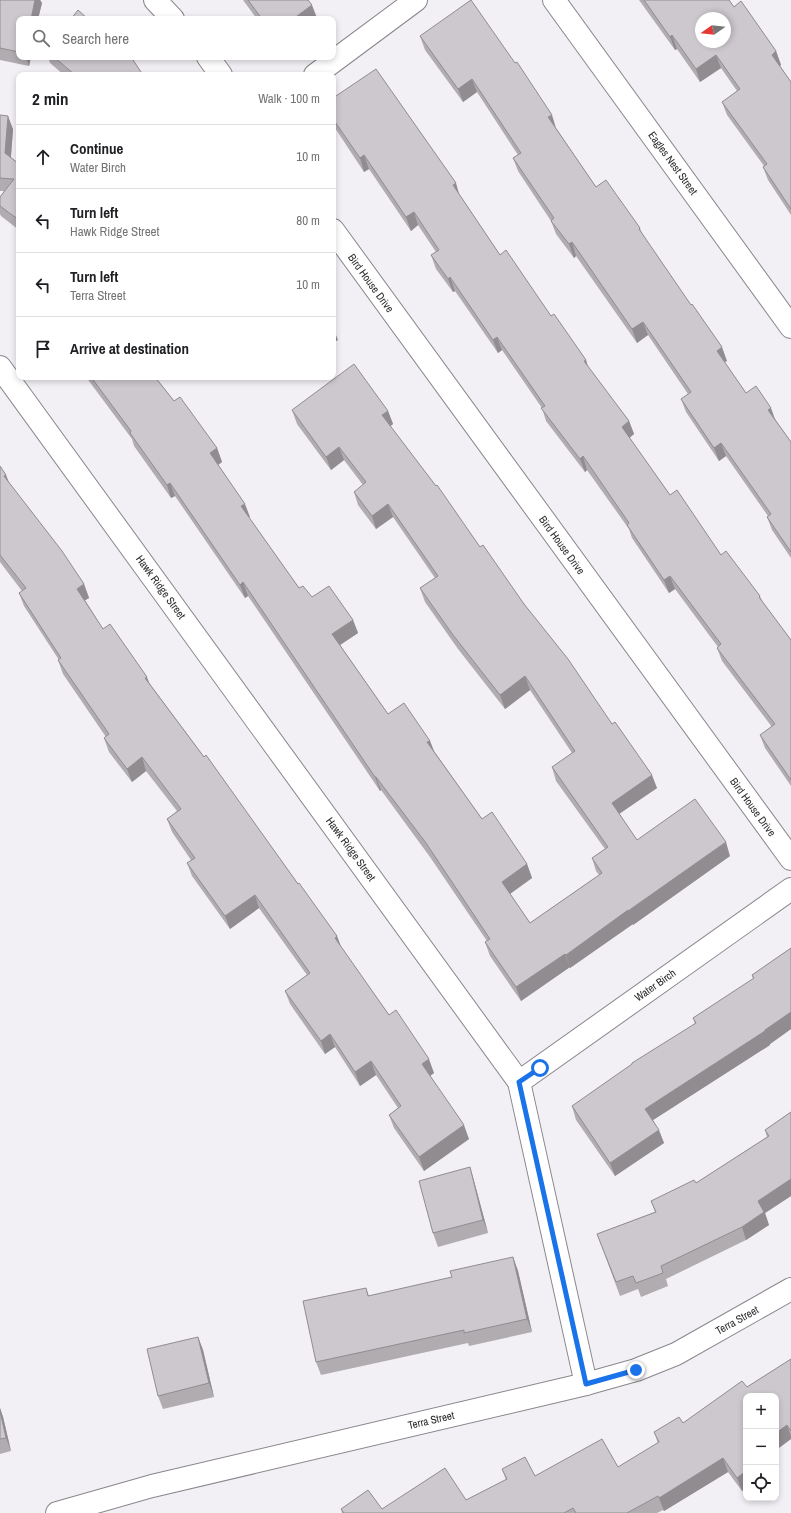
<!DOCTYPE html>
<html lang="en">
<head>
<meta charset="utf-8">
<style>
	body { margin:0; font-family:"Archivo Narrow",sans-serif; background:#f6f6f6; color:#202124 }
	.controls { position:absolute; right:12px; bottom:12px; display:grid; overflow:hidden; border-radius:8px; box-shadow:0 2px 6px #0003 }
	.controls button { width:36px; height:36px; display:grid; place-items:center; padding:0; border:0; border-bottom:1px solid #e0e0e0; background:#fff; color:#202124; font:20px sans-serif }
	.compass { position:absolute; left:695px; top:12px; width:36px; height:36px; border-radius:50%; background:#fff; box-shadow:0 2px 6px #0003; rotate:256deg }
	.stop { position:absolute; width:12px; height:12px; margin:-9px; border:3px solid #1a73e8; border-radius:50%; background:#fff }
	.stop.end { background:#1a73e8; border-color:#fff; box-shadow:0 1px 4px #0008 }
	.list { margin:0; padding:0; list-style:none }
	h2 { display:flex; justify-content:space-between; align-items:center; height:52px; margin:0; padding:0 16px; font-size:17px }
	h2 small { font-size:13px; font-weight:400; color:#757577 }
	.list li { display:grid; grid-template-columns:26px 1fr auto; gap:12px; align-items:center; box-sizing:border-box; height:64px; padding:0 16px; border-top:1px solid #e0e0e0 }
	.list b { display:block; font-size:15px; white-space:nowrap }
	.list p { margin:0; font-size:13px; white-space:nowrap; color:#757577 }
	.list em { font-size:13px; font-style:normal; color:#757577 }
	.icon { flex:none; width:22px; height:22px; fill:none; stroke:currentColor; stroke-width:2; stroke-linecap:round; stroke-linejoin:round }
	.map { position:relative; flex:none; width:791px; height:1513px; overflow:hidden }
	.search { position:absolute; background:#fff; box-shadow:0 2px 6px #0003; left:16px; top:16px; width:320px; height:44px; display:flex; align-items:center; gap:10px; box-sizing:border-box; padding:0 14px; border-radius:8px; color:#757577; font-size:15px }
	.panel { position:absolute; background:#fff; box-shadow:0 2px 6px #0003; left:16px; top:72px; width:320px; height:308px; border-radius:8px }
	.map>svg:first-child { display:block }
	.lines { fill:none; stroke-linecap:round; stroke-linejoin:round }
	.minor-casing { stroke:#89878c; stroke-width:24 }
	.minor { stroke:#fff; stroke-width:22 }
	.wall { fill:#b0acb0 }
	.shaded-wall { fill:#908c90 }
	.building { fill:#cdc8cd; stroke:#908c90; fill-rule:evenodd }
	.route { stroke:#1a73e8; stroke-width:5 }
	.labels { text-anchor:middle; dominant-baseline:central; stroke-width:4; stroke-linejoin:round; paint-order:stroke }
	.street-label { font-size:11px; fill:#2c2b2d; stroke:#fefeff }
</style>
</head>
<body>
<div class="map">
<svg width="791" height="1513" viewBox="0 0 791 1513">
	<rect width="100%" height="100%" fill="#f2eff5"/>
	<g class="lines">
		<defs>
			<g id="minor">
				<path d="M 155,0 L 173,19"/>
				<path d="M 554,0 L 791,327"/>
				<path d="M 208,57 L 221,75"/>
				<path d="M 315,75 L 416,0"/>
				<path d="M 333,230 L 791,859"/>
				<path d="M 0,367 L 519,1082 L 586,1384"/>
				<path d="M 519,1082 L 791,889"/>
				<path d="M 57,1513 L 152,1486 L 586,1384 L 636,1370 L 676,1354 L 791,1289"/>
			</g>
		</defs>
		<use href="#minor" class="minor-casing"/>
		<use href="#minor" class="minor"/>
	</g>
	<g class="wall">
		<path d="M 0,0 L 40,0 L 42,3 L 38,19 L 19,19 L 19,57 L 31,57 L 29,66 L 0,60 Z"/>
		<path d="M 243,0 L 308,0 L 317,18 L 316,19 L 257,19 Z"/>
		<path d="M 639,0 L 729,0 L 734,7 L 776,51 L 781,65 L 780,66 L 791,82 L 791,215 L 768,180 L 763,167 L 764,166 L 727,115 L 722,102 L 737,91 L 721,68 L 700,82 L 677,49 L 675,50 Z"/>
		<path d="M 420,36 L 556,128 L 596,187 L 640,228 L 642,234 L 727,361 L 724,362 L 746,393 L 775,419 L 791,442 L 791,558 L 772,530 L 767,517 L 768,516 L 726,456 L 719,461 L 686,412 L 681,399 L 688,394 L 648,335 L 637,343 L 576,256 L 574,258 L 556,234 L 551,221 L 518,171 L 513,158 L 518,155 L 477,92 L 463,102 L 425,50 Z"/>
		<path d="M 48,57 L 131,57 L 143,75 L 64,75 L 50,63 Z"/>
		<path d="M 333,98 L 460,196 L 500,255 L 551,316 L 586,360 L 588,368 L 629,421 L 634,434 L 629,438 L 670,495 L 721,555 L 760,596 L 763,603 L 791,640 L 791,786 L 765,748 L 760,735 L 772,727 L 722,661 L 717,648 L 718,647 L 675,589 L 669,593 L 632,538 L 629,529 L 587,470 L 585,472 L 546,421 L 542,408 L 502,350 L 498,353 L 455,291 L 453,292 L 436,269 L 431,255 L 436,252 L 418,225 L 411,231 L 369,169 L 364,172 L 333,125 Z"/>
		<path d="M 0,115 L 13,129 L 11,158 L 19,164 L 19,230 L 1,216 L 0,214 L 0,197 L 4,191 L 0,191 Z"/>
		<path d="M 86,377 L 155,377 L 174,401 L 217,448 L 222,462 L 218,465 L 249,518 L 299,588 L 312,597 L 353,620 L 358,633 L 340,645 L 388,714 L 430,741 L 434,751 L 482,819 L 527,864 L 532,878 L 510,894 L 530,923 L 599,875 L 596,871 L 592,858 L 605,849 L 556,781 L 552,767 L 572,753 L 530,690 L 505,709 L 458,649 L 425,602 L 420,588 L 435,578 L 393,517 L 376,529 L 358,505 L 354,492 L 363,485 L 344,460 L 331,470 L 297,424 L 292,410 L 388,411 L 393,424 L 390,426 L 480,547 L 524,604 L 612,724 L 657,788 L 619,814 L 637,840 L 730,856 L 633,925 L 633,924 L 570,968 L 570,967 L 521,1001 L 490,956 L 485,942 L 487,941 L 430,857 L 381,790 L 380,791 L 248,596 L 245,598 L 175,496 L 171,498 L 134,446 L 132,439 Z"/>
		<path d="M 0,466 L 6,475 L 9,483 L 84,584 L 89,598 L 85,600 L 103,629 L 150,684 L 337,936 L 342,949 L 389,1015 L 434,1073 L 430,1076 L 469,1139 L 424,1171 L 394,1128 L 389,1115 L 398,1108 L 376,1075 L 360,1086 L 335,1047 L 325,1054 L 290,1004 L 285,991 L 307,975 L 259,908 L 230,929 L 192,876 L 187,863 L 191,860 L 172,832 L 167,819 L 177,811 L 146,771 L 132,782 L 109,752 L 104,738 L 106,737 L 63,674 L 58,660 L 59,660 L 24,606 L 19,593 L 22,591 L 0,562 Z"/>
		<path d="M 791,948 L 791,1029 L 770,1044 L 770,1045 L 653,1120 L 664,1143 L 615,1176 L 576,1120 L 572,1106 L 695,1024 L 693,1018 L 753,979 L 752,975 Z"/>
		<path d="M 791,1112 L 791,1196 L 765,1213 L 769,1225 L 746,1240 L 666,1279 L 668,1286 L 641,1297 L 638,1289 L 620,1296 L 597,1234 L 655,1212 L 651,1201 L 696,1183 L 767,1137 L 765,1130 Z"/>
		<path d="M 470,1167 L 474,1181 L 488,1233 L 438,1247 L 433,1233 Z"/>
		<path d="M 513,1257 L 518,1271 L 532,1332 L 469,1346 L 468,1343 L 321,1375 L 316,1362 L 366,1288 L 369,1296 L 452,1277 Z"/>
		<path d="M 198,1337 L 203,1350 L 214,1397 L 163,1409 L 158,1396 Z"/>
		<path d="M 791,1359 L 791,1439 L 776,1450 L 776,1396 L 746,1396 L 746,1488 L 742,1491 L 728,1472 L 664,1511 L 663,1510 L 657,1513 L 342,1513 L 341,1509 L 382,1509 L 466,1500 L 506,1480 L 502,1469 L 535,1476 L 618,1467 L 658,1443 L 654,1432 L 683,1423 L 747,1387 Z"/>
		<path d="M 0,1408 L 3,1417 L 11,1451 L 0,1454 Z"/>
	</g>
	<g class="shaded-wall">
		<path d="M 35,0 L 40,0 L 42,3 L 38,19 L 31,19 Z"/>
		<path d="M 312,5 L 317,18 L 316,19 L 293,19 Z"/>
		<path d="M 672,35 L 677,49 L 675,50 L 670,37 Z"/>
		<path d="M 776,51 L 781,65 L 776,68 L 772,55 Z"/>
		<path d="M 716,55 L 721,68 L 700,82 L 696,69 Z"/>
		<path d="M 26,57 L 31,57 L 29,66 Z"/>
		<path d="M 472,79 L 477,92 L 463,102 L 458,89 Z"/>
		<path d="M 552,115 L 556,128 L 548,117 Z"/>
		<path d="M 8,116 L 13,129 L 10,167 L 5,153 Z"/>
		<path d="M 364,155 L 369,169 L 364,172 L 360,158 Z"/>
		<path d="M 456,183 L 460,197 L 453,185 Z"/>
		<path d="M 414,212 L 418,225 L 411,231 L 406,217 Z"/>
		<path d="M 572,242 L 576,256 L 574,258 L 569,244 Z"/>
		<path d="M 450,277 L 455,291 L 453,292 L 448,279 Z"/>
		<path d="M 643,322 L 648,335 L 637,343 L 632,329 Z"/>
		<path d="M 333,328 L 338,340 L 333,343 Z"/>
		<path d="M 497,337 L 502,350 L 498,353 L 493,340 Z"/>
		<path d="M 722,347 L 727,361 L 721,364 L 717,351 Z"/>
		<path d="M 586,360 L 590,373 L 584,361 Z"/>
		<path d="M 771,408 L 776,422 L 768,410 Z"/>
		<path d="M 388,411 L 393,424 L 387,429 L 382,415 Z"/>
		<path d="M 629,421 L 634,434 L 627,440 L 622,427 Z"/>
		<path d="M 721,443 L 726,456 L 719,461 L 714,448 Z"/>
		<path d="M 339,447 L 344,460 L 331,470 L 326,457 Z"/>
		<path d="M 217,448 L 222,462 L 215,467 L 210,453 Z"/>
		<path d="M 583,456 L 587,470 L 585,472 L 580,459 Z"/>
		<path d="M 6,475 L 11,488 L 4,476 Z"/>
		<path d="M 170,483 L 175,496 L 171,498 L 167,485 Z"/>
		<path d="M 245,504 L 250,517 L 246,520 L 241,506 Z"/>
		<path d="M 388,504 L 393,517 L 376,529 L 372,516 Z"/>
		<path d="M 670,576 L 675,589 L 669,593 L 664,580 Z"/>
		<path d="M 243,582 L 248,596 L 245,598 L 240,585 Z"/>
		<path d="M 84,584 L 89,598 L 82,602 L 77,589 Z"/>
		<path d="M 353,620 L 358,633 L 337,647 L 332,634 Z"/>
		<path d="M 525,676 L 530,690 L 505,709 L 500,695 Z"/>
		<path d="M 147,677 L 152,690 L 145,678 Z"/>
		<path d="M 430,741 L 435,754 L 427,742 Z"/>
		<path d="M 142,757 L 146,771 L 132,782 L 127,769 Z"/>
		<path d="M 652,775 L 657,788 L 616,816 L 612,803 Z"/>
		<path d="M 375,777 L 376,777 L 381,790 L 380,791 Z"/>
		<path d="M 726,842 L 730,856 L 633,925 L 628,911 Z"/>
		<path d="M 527,864 L 532,878 L 507,896 L 502,882 Z"/>
		<path d="M 255,895 L 259,908 L 230,929 L 225,916 Z"/>
		<path d="M 628,910 L 633,924 L 570,968 L 566,955 Z"/>
		<path d="M 337,936 L 342,950 L 335,938 Z"/>
		<path d="M 565,954 L 570,967 L 521,1001 L 516,987 Z"/>
		<path d="M 791,1012 L 791,1029 L 770,1044 L 770,1045 L 650,1122 L 645,1109 Z"/>
		<path d="M 330,1034 L 335,1047 L 325,1054 L 321,1041 Z"/>
		<path d="M 429,1059 L 434,1073 L 427,1078 L 422,1064 Z"/>
		<path d="M 371,1061 L 376,1075 L 360,1086 L 355,1072 Z"/>
		<path d="M 464,1125 L 469,1139 L 424,1171 L 419,1157 Z"/>
		<path d="M 659,1130 L 664,1143 L 615,1176 L 610,1163 Z"/>
		<path d="M 470,1167 L 474,1181 L 488,1233 L 483,1220 Z"/>
		<path d="M 791,1179 L 791,1196 L 765,1213 L 769,1225 L 746,1240 L 742,1227 L 758,1201 Z"/>
		<path d="M 513,1257 L 518,1271 L 532,1332 L 527,1319 Z"/>
		<path d="M 198,1337 L 203,1350 L 214,1397 L 209,1383 Z"/>
		<path d="M 0,1408 L 3,1417 L 11,1451 L 6,1438 L 0,1411 Z"/>
		<path d="M 787,1425 L 791,1436 L 791,1439 L 776,1450 L 776,1433 Z"/>
		<path d="M 723,1458 L 728,1472 L 664,1511 L 659,1498 Z"/>
		<path d="M 746,1471 L 746,1488 L 742,1491 L 737,1478 Z"/>
	</g>
	<g class="building">
		<path d="M 0,0 L 35,0 L 31,19 L 19,19 L 19,52 L 0,48 Z"/>
		<path d="M 248,0 L 308,0 L 312,5 L 293,19 L 262,19 Z"/>
		<path d="M 471,0 L 515,63 L 517,62 L 552,115 L 548,117 L 596,187 L 606,180 L 640,228 L 639,229 L 691,305 L 692,304 L 722,347 L 717,351 L 746,393 L 756,386 L 771,408 L 768,410 L 791,442 L 791,552 L 767,517 L 771,514 L 721,443 L 714,448 L 681,399 L 691,392 L 643,322 L 632,329 L 572,242 L 569,244 L 551,221 L 554,218 L 513,158 L 521,153 L 472,79 L 458,89 L 420,36 Z"/>
		<path d="M 644,0 L 729,0 L 734,7 L 741,1 L 776,51 L 772,55 L 791,82 L 791,209 L 763,167 L 767,164 L 722,102 L 740,89 L 716,55 L 696,69 L 672,35 L 670,37 ZM 701,18 L 725,18 L 725,42 L 701,42 Z"/>
		<path d="M 78,10 L 88,19 L 71,19 Z"/>
		<path d="M 54,57 L 131,57 L 143,75 L 75,75 Z"/>
		<path d="M 376,69 L 456,183 L 453,185 L 500,255 L 506,250 L 551,316 L 554,314 L 586,360 L 584,361 L 629,421 L 622,427 L 670,495 L 677,490 L 721,555 L 726,551 L 760,596 L 759,597 L 791,640 L 791,780 L 760,735 L 775,724 L 717,648 L 721,644 L 670,576 L 664,580 L 627,525 L 629,523 L 583,456 L 580,459 L 541,408 L 545,406 L 497,337 L 493,340 L 450,277 L 448,279 L 431,255 L 439,250 L 414,212 L 406,217 L 364,155 L 360,158 L 333,119 L 333,98 Z"/>
		<path d="M 0,115 L 8,116 L 5,153 L 19,164 L 19,220 L 0,206 L 0,197 L 14,179 L 0,178 Z"/>
		<path d="M 354,364 L 388,411 L 382,415 L 436,486 L 437,485 L 480,547 L 483,545 L 524,604 L 568,659 L 612,724 L 615,722 L 652,775 L 612,803 L 637,840 L 695,799 L 726,842 L 628,911 L 628,910 L 566,955 L 565,954 L 516,987 L 485,942 L 490,939 L 426,843 L 376,777 L 375,777 L 243,582 L 240,585 L 170,483 L 167,485 L 130,433 L 131,431 L 91,377 L 155,377 L 174,401 L 180,397 L 217,448 L 210,453 L 245,504 L 241,506 L 299,588 L 303,586 L 312,597 L 329,586 L 353,620 L 332,634 L 388,714 L 404,703 L 430,741 L 427,742 L 482,819 L 492,812 L 527,864 L 502,882 L 530,923 L 602,873 L 592,858 L 608,847 L 552,767 L 575,751 L 525,676 L 500,695 L 453,635 L 420,588 L 438,576 L 388,504 L 372,516 L 354,492 L 366,482 L 339,447 L 326,457 L 292,410 Z"/>
		<path d="M 0,466 L 6,475 L 4,476 L 62,551 L 84,584 L 77,589 L 103,629 L 110,624 L 147,677 L 145,678 L 204,757 L 206,755 L 298,884 L 299,883 L 337,936 L 335,938 L 389,1015 L 396,1010 L 429,1059 L 422,1064 L 464,1125 L 419,1157 L 389,1115 L 401,1106 L 371,1061 L 355,1072 L 330,1034 L 321,1041 L 285,991 L 310,973 L 255,895 L 225,916 L 187,863 L 195,858 L 167,819 L 181,809 L 142,757 L 127,769 L 104,738 L 109,734 L 58,660 L 61,658 L 19,593 L 26,588 L 0,555 Z"/>
		<path d="M 791,948 L 791,1012 L 765,1030 L 765,1031 L 645,1109 L 659,1130 L 610,1163 L 572,1106 L 632,1064 L 632,1063 L 696,1023 L 693,1018 L 754,978 L 752,975 Z"/>
		<path d="M 791,1112 L 791,1179 L 758,1201 L 764,1212 L 742,1227 L 661,1266 L 663,1273 L 636,1283 L 633,1276 L 616,1282 L 597,1234 L 656,1212 L 651,1201 L 694,1180 L 696,1183 L 769,1136 L 765,1130 Z"/>
		<path d="M 470,1167 L 483,1220 L 433,1233 L 419,1181 Z"/>
		<path d="M 513,1257 L 527,1319 L 464,1333 L 464,1330 L 316,1362 L 303,1301 L 366,1288 L 368,1296 L 452,1277 L 450,1271 Z"/>
		<path d="M 198,1337 L 209,1383 L 158,1396 L 147,1349 Z"/>
		<path d="M 791,1359 L 791,1431 L 787,1425 L 776,1433 L 776,1396 L 746,1396 L 746,1471 L 737,1478 L 723,1458 L 659,1498 L 658,1496 L 627,1513 L 576,1513 L 573,1508 L 564,1513 L 344,1513 L 341,1509 L 368,1490 L 382,1509 L 445,1468 L 466,1500 L 507,1479 L 502,1469 L 525,1457 L 535,1476 L 602,1439 L 618,1467 L 659,1442 L 654,1432 L 679,1417 L 683,1423 L 742,1381 L 747,1387 Z"/>
		<path d="M 0,1411 L 6,1438 L 0,1439 Z"/>
	</g>
	<g class="lines">
		<path class="route" d="M 540,1068 L 519,1082 L 586,1384 L 636,1370"/>
	</g>
	<g class="labels">
		<g class="street-label">
			<text transform="translate(673 163) rotate(54)">Eagles Nest Street</text>
			<text transform="translate(371 283) rotate(54)">Bird House Drive</text>
			<text transform="translate(562 545) rotate(54)">Bird House Drive</text>
			<text transform="translate(161 587) rotate(54)">Hawk Ridge Street</text>
			<text transform="translate(753 807) rotate(54)">Bird House Drive</text>
			<text transform="translate(351 849) rotate(54)">Hawk Ridge Street</text>
			<text transform="translate(655 985) rotate(-35)">Water Birch</text>
			<text transform="translate(737 1320) rotate(-29)">Terra Street</text>
			<text transform="translate(431 1420) rotate(-13)">Terra Street</text>
		</g>
	</g>
</svg>
<div class="controls">
<button>+</button>
<button>−</button>
<button><svg class="icon" aria-label="locate" viewBox="0 0 24 24"><circle cx="12" cy="12" r="6"/><path d="M12 2v4M12 18v4M2 12h4M18 12h4"/></svg></button>
</div>
<svg class="compass" viewBox="-18 -18 36 36"><path d="M0-13l5 13h-10z" fill="#e53935"/><path d="M0 13l5-13h-10z" fill="#757577"/></svg>
<div class="stop" style="left:540px;top:1068px"></div>
<div class="stop end" style="left:636px;top:1370px"></div>
<div class="search"><svg class="icon" aria-label="search" viewBox="0 0 24 24"><circle cx="10" cy="10" r="6"/><path d="M15 15l6 6"/></svg>Search here</div>
<section class="panel">
<h2>2 min<small>Walk · 100 m</small></h2>
<ul class="list">
<li><svg class="icon" aria-label="ahead" viewBox="0 0 24 24"><path d="M12 20V5M6 11l6-6 6 6"/></svg><div><b>Continue</b><p>Water Birch</p></div><em>10 m</em></li>
<li><svg class="icon" aria-label="left" viewBox="0 0 24 24"><path d="M17 20v-9H6M10 6l-5 5 5 5"/></svg><div><b>Turn left</b><p>Hawk Ridge Street</p></div><em>80 m</em></li>
<li><svg class="icon" aria-label="left" viewBox="0 0 24 24"><path d="M17 20v-9H6M10 6l-5 5 5 5"/></svg><div><b>Turn left</b><p>Terra Street</p></div><em>10 m</em></li>
<li><svg class="icon" aria-label="arrive" viewBox="0 0 24 24"><path d="M6 21V4h12l-3 4 3 4H6"/></svg><div><b>Arrive at destination</b></div></li>
</ul>
</section>
</div>
</body>
</html>
